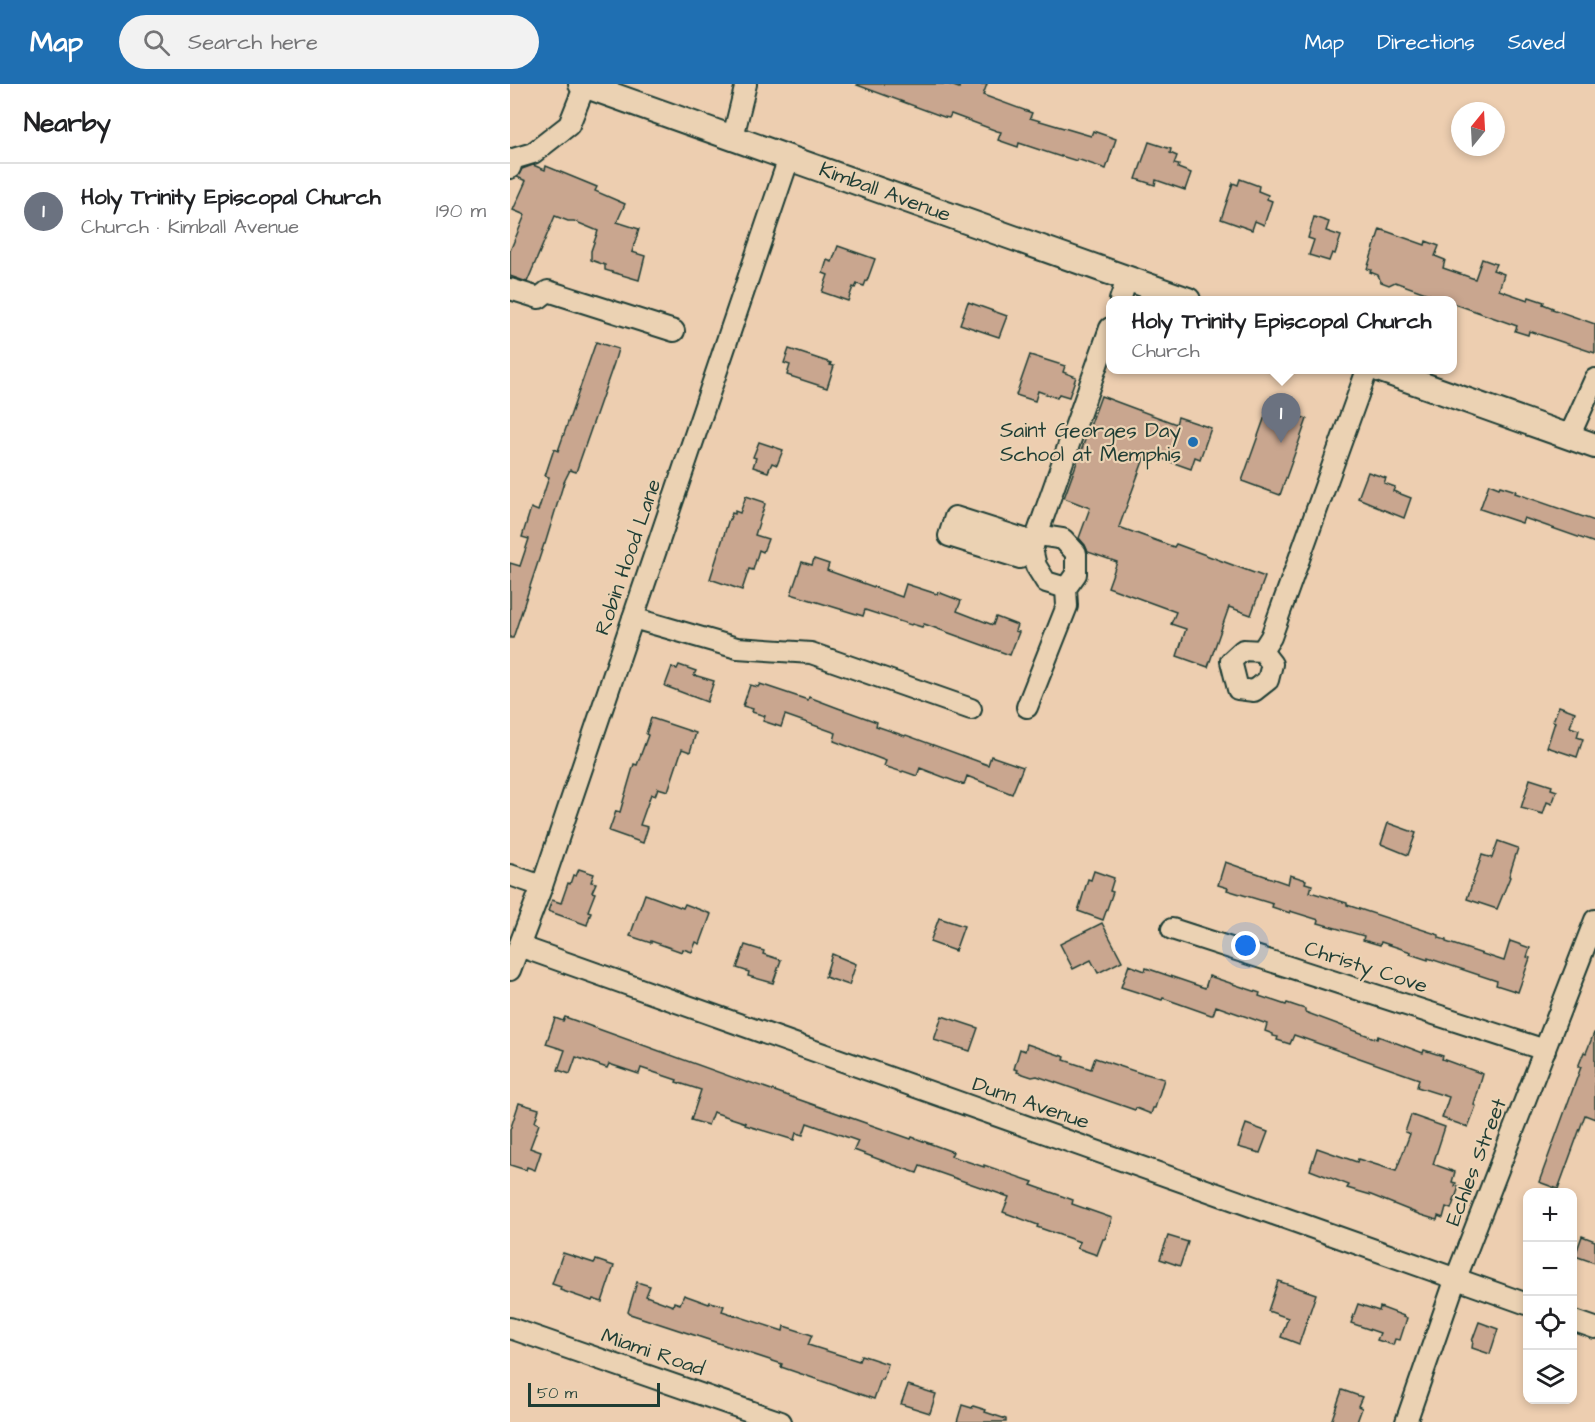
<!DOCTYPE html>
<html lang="en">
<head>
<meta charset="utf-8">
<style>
	body { margin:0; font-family:"Architects Daughter",sans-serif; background:#f2f2f2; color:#202124 }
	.controls { position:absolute; right:18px; bottom:18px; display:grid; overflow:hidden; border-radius:12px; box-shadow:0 3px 9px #0003 }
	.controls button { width:54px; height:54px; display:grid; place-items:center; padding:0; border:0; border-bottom:2px solid #e0e0e0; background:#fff; color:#202124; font:30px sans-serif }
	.compass { position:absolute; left:941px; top:18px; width:54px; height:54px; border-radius:50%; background:#fff; box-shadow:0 3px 9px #0003; rotate:18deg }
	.scale { position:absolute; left:18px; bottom:15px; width:132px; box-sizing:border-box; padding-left:6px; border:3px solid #1f3d34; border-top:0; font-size:16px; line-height:21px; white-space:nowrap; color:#1f3d34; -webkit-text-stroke:4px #ebd2b3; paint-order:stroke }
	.you { position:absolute; left:736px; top:862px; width:21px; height:21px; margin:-15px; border:4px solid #fff; border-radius:50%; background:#1a73e8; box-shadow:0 0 0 9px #1a73e833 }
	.badge { display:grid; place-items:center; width:39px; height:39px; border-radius:50%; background:#1f6fb2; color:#fff; font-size:20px; font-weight:700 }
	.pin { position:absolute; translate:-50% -50px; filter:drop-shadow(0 2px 3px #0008) }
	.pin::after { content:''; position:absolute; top:32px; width:21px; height:18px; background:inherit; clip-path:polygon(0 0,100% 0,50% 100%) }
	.popup { position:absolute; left:596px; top:212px; width:351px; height:78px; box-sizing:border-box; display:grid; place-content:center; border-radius:12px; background:#fff; filter:drop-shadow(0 2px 4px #0005); font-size:20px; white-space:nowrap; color:#757577 }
	.popup b { font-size:22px; color:#202124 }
	.popup::after { content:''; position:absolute; left:50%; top:100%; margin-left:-12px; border:12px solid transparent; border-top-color:#fff }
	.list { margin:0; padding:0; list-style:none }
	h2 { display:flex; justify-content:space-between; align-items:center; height:78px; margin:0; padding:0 24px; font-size:26px }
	h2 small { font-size:20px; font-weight:400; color:#757577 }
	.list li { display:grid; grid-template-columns:39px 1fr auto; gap:18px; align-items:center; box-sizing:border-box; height:96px; padding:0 24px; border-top:2px solid #e0e0e0 }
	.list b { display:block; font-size:22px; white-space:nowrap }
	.list p { margin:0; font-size:20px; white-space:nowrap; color:#757577 }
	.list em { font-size:20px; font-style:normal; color:#757577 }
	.icon { flex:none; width:33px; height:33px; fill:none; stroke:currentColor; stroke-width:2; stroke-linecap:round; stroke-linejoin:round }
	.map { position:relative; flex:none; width:1085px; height:1338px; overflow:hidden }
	header { display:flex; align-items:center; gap:36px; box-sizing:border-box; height:84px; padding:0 30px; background:#1f6fb2; color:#fff }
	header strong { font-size:28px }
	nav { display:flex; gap:33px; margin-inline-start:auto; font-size:21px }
	.search { width:420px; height:54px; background:#f2f2f2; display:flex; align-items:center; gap:15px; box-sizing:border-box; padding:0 21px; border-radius:33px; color:#757577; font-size:22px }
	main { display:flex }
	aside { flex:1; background:#fff }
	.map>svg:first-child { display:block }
	.building { fill:#c9a68f; stroke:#1f3d34; stroke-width:1.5 }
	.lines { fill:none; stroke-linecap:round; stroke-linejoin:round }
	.minor-casing { stroke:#1f3d34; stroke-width:24 }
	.major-casing { stroke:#1f3d34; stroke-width:28 }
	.minor { stroke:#ebd2b3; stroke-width:20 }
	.major { stroke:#ebd2b3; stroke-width:24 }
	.poi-dot { fill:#1f6fb2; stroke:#ebd2b3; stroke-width:2 }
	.labels { text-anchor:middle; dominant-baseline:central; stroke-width:4.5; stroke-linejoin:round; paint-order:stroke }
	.street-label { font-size:21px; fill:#1f3d34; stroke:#ebd2b3 }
	.poi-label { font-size:21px; fill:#1f3d34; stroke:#ebd2b3; text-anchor:end }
</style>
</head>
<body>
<header>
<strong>Map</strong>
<div class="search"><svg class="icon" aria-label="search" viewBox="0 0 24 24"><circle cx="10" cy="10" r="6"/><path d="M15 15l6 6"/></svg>Search here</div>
<nav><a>Map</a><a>Directions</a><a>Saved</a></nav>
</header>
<main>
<aside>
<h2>Nearby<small></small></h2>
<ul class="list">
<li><span class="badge" style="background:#6b7280">1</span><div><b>Holy Trinity Episcopal Church</b><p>Church · Kimball Avenue</p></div><em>190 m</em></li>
</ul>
</aside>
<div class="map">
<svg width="1085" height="1338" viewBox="0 0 1085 1338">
	<rect width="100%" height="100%" fill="#edceb0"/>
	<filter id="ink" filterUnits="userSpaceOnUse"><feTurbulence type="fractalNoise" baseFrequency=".0167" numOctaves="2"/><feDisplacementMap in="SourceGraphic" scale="12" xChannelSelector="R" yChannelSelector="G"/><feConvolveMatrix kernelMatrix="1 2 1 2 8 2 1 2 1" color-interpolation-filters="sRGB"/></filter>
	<g filter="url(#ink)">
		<g class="building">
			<path d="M 348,0 L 438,0 L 449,4 L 450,0 L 477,0 L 473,11 L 522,29 L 520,34 L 581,52 L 583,47 L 606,55 L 596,85 L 567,75 L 567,77 L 551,72 L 551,73 L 509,59 L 508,63 L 488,56 L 491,48 L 487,47 L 441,30 L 439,34 L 434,33 L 347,1 Z"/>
			<path d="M 639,58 L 661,65 L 660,69 L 667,72 L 664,80 L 669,81 L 668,84 L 681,89 L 675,106 L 646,96 L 645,101 L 626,95 Z"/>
			<path d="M 23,81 L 35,86 L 36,82 L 87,103 L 85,107 L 115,120 L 107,138 L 129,145 L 122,168 L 135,172 L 129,196 L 95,186 L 95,181 L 81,176 L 81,167 L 88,147 L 64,137 L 58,137 L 45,132 L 17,198 L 0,192 L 0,167 L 15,131 L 3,126 L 16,97 L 7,93 L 12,85 Z"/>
			<path d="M 730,95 L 749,102 L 748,107 L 758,111 L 757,115 L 762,117 L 754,141 L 745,137 L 742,146 L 711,135 L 723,99 L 728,101 Z"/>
			<path d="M 804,133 L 819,138 L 816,147 L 831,152 L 825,170 L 822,169 L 819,177 L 799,171 L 804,156 L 798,154 Z"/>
			<path d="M 870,145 L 915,161 L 916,157 L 929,162 L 925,172 L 935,176 L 933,184 L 965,195 L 972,175 L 986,180 L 983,186 L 994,190 L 989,206 L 1018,216 L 1019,213 L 1034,218 L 1033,220 L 1043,224 L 1042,225 L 1085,240 L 1085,269 L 1019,247 L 1018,251 L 1005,247 L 1007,242 L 942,219 L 942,216 L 935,216 L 885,198 L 879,201 L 871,198 L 868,191 L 860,188 L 861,186 L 857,185 Z"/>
			<path d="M 328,162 L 365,175 L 357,197 L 356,197 L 354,202 L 347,200 L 345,204 L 343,203 L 338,217 L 312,208 L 318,191 L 313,189 L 317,176 L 322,178 Z"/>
			<path d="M 458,218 L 497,232 L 489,253 L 450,240 Z"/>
			<path d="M 86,258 L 108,265 L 104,279 L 66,388 L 60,386 L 54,398 L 35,460 L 34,460 L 3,554 L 0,554 L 0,479 L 10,482 L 19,455 L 12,453 L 21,424 L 28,427 L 39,393 L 35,392 L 44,365 L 48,367 Z"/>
			<path d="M 279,265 L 321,279 L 320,281 L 324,282 L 317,304 L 277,291 L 280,281 L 274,279 Z"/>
			<path d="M 520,271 L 555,282 L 553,288 L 566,293 L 559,313 L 549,310 L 547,314 L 528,307 L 525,317 L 506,311 Z"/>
			<path d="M 591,312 L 666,340 L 668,333 L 701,344 L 690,375 L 685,373 L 681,385 L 636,369 L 609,443 L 664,463 L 666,460 L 755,493 L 741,531 L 719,523 L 698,583 L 667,572 L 676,545 L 661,540 L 666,528 L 598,503 L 607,478 L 578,468 L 575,461 L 569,454 L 580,424 L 554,414 Z"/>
			<path d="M 759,321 L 797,335 L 770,411 L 732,397 Z"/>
			<path d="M 249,358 L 273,366 L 267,381 L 262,379 L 258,388 L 243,383 L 246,374 L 243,373 Z"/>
			<path d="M 858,388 L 876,394 L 874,399 L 885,403 L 883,407 L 901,414 L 894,434 L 864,422 L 865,421 L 848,414 Z"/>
			<path d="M 979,400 L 989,404 L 990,402 L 1006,407 L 1005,409 L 1085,437 L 1085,459 L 1014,434 L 1012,439 L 970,425 Z"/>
			<path d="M 236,412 L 254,418 L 254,419 L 255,420 L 245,451 L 258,455 L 253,468 L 249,466 L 243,486 L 239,485 L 232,506 L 200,495 L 219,435 L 220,435 L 222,429 L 225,430 L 225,427 L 230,429 Z"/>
			<path d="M 304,475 L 319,480 L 317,486 L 319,487 L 392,513 L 396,500 L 427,510 L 428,508 L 451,517 L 447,527 L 483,541 L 486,533 L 507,541 L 505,547 L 509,548 L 500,571 L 414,540 L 412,543 L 402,540 L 401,541 L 355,526 L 353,532 L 281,510 L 292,478 L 302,481 Z"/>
			<path d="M 169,581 L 186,587 L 184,591 L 204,597 L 197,618 L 155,602 L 162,583 L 167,585 Z"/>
			<path d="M 250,600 L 298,616 L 299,613 L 328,624 L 367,638 L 366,642 L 395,652 L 396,651 L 478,681 L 481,672 L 513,683 L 502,710 L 457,692 L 454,701 L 410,684 L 407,692 L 393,687 L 392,688 L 374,682 L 376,677 L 324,657 L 326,649 L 275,631 L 271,643 L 253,637 L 255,632 L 242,628 L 243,625 L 233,622 L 240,601 L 248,603 Z"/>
			<path d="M 1049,622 L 1065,628 L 1060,643 L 1069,646 L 1067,653 L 1073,655 L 1067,673 L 1037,663 L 1045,638 L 1043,637 Z"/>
			<path d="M 141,634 L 186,649 L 180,668 L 172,665 L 158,707 L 148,704 L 145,712 L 141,710 L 130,741 L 138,743 L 133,759 L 99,747 L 106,727 L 110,728 L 124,680 L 127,681 L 138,651 L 136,650 Z"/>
			<path d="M 1020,695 L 1042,702 L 1041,705 L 1047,707 L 1042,720 L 1037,718 L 1033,730 L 1011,724 Z"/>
			<path d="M 878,739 L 906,749 L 898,771 L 871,760 Z"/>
			<path d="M 988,757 L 1008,764 L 999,792 L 1000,793 L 987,825 L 957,815 L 972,771 L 982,774 Z"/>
			<path d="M 715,778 L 778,800 L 780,791 L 796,796 L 795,799 L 802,801 L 800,808 L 837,819 L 837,821 L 929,851 L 929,854 L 936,856 L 936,858 L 994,877 L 1000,857 L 1020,864 L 1017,873 L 1020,874 L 1008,908 L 986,901 L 987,897 L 918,874 L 918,876 L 900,870 L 901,868 L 871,858 L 870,861 L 853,856 L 854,852 L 808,839 L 809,836 L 780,827 L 780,829 L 762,823 L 763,820 L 717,806 L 718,804 L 708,801 Z"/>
			<path d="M 69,785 L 84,790 L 81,798 L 86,799 L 82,808 L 85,809 L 78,827 L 81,828 L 77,841 L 38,827 L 42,816 L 51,819 L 58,799 L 60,800 L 63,791 L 66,792 Z"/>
			<path d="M 584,787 L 604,794 L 600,807 L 603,808 L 593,836 L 568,827 L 578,795 L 581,796 Z"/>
			<path d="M 135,810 L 173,824 L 175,820 L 201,830 L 190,860 L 186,858 L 182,868 L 173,865 L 172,868 L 141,857 L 141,859 L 120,852 Z"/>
			<path d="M 429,834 L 454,842 L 445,867 L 420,858 Z"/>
			<path d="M 592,839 L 612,877 L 588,889 L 581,876 L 563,885 L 550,860 Z"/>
			<path d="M 235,861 L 254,867 L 253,870 L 271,876 L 263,899 L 238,892 L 239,888 L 227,884 Z"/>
			<path d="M 322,870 L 346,880 L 339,901 L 315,893 Z"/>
			<path d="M 619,881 L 635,887 L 636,884 L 695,904 L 699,892 L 750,909 L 749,912 L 776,921 L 777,919 L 795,925 L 795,928 L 867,955 L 868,952 L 913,969 L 914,966 L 933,972 L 932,975 L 973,990 L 964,1021 L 966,1022 L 958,1043 L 932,1034 L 939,1013 L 907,1003 L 909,995 L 784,951 L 780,960 L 767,956 L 768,953 L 763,952 L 763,950 L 755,947 L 757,940 L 706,922 L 703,931 L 701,931 L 653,914 L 652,916 L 611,903 Z"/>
			<path d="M 432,932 L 468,944 L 460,967 L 424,956 Z"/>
			<path d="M 55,933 L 238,999 L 239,998 L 401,1055 L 402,1053 L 443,1068 L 441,1072 L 474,1083 L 474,1081 L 523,1098 L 521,1101 L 563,1116 L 562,1120 L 602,1134 L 595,1155 L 593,1155 L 587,1171 L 567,1164 L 570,1158 L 527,1143 L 528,1141 L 493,1128 L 499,1113 L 410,1082 L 407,1089 L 384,1081 L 344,1066 L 348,1057 L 297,1039 L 293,1051 L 286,1049 L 284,1056 L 235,1041 L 236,1039 L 203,1028 L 198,1041 L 181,1036 L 191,1006 L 166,998 L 167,996 L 131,984 L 129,990 L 99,980 L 97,984 L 66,973 L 60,990 L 48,986 L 55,966 L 36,960 L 45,934 L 53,937 Z"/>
			<path d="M 1084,949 L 1085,949 L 1085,1035 L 1075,1031 L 1048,1105 L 1029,1098 L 1071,983 L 1068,983 L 1074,968 L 1076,969 Z"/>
			<path d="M 517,960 L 555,973 L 554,976 L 581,985 L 585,974 L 633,990 L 633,989 L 654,995 L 645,1024 L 643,1024 L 641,1030 L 626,1024 L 625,1026 L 527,992 L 522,993 L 507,988 L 508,986 L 504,985 L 510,965 L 515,967 Z"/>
			<path d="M 9,1019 L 29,1025 L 25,1038 L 29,1040 L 20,1064 L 31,1068 L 25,1086 L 17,1083 L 16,1086 L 0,1081 L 0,1046 Z"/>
			<path d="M 901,1031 L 935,1043 L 923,1080 L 945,1088 L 942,1098 L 946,1099 L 945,1102 L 949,1103 L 941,1125 L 936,1123 L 933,1134 L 928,1132 L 927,1136 L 911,1131 L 861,1111 L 837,1104 L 839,1101 L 800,1086 L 807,1064 L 847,1078 L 848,1075 L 886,1087 L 900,1050 L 895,1048 Z"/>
			<path d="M 736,1040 L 758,1048 L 750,1069 L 728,1063 Z"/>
			<path d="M 658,1152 L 678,1158 L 670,1182 L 650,1175 Z"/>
			<path d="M 1072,1152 L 1085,1157 L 1085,1179 L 1065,1172 Z"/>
			<path d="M 53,1169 L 84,1179 L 86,1176 L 104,1182 L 92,1218 L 83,1215 L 82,1217 L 50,1206 L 51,1203 L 42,1200 Z"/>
			<path d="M 768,1197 L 806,1210 L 789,1260 L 771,1253 L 778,1234 L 758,1227 Z"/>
			<path d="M 127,1198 L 140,1202 L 136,1212 L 163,1222 L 164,1218 L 170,1220 L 174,1211 L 199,1220 L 200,1218 L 214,1222 L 212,1227 L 273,1247 L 274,1242 L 302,1251 L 298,1261 L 349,1277 L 351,1271 L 378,1280 L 373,1296 L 371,1295 L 364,1315 L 271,1283 L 272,1280 L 120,1230 L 118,1228 Z"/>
			<path d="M 848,1220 L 869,1227 L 870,1223 L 894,1232 L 893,1233 L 897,1234 L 890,1256 L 885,1255 L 883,1261 L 867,1256 L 870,1249 L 841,1239 Z"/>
			<path d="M 969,1238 L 988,1245 L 980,1270 L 962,1264 L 963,1257 L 962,1257 Z"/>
			<path d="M 398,1301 L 426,1310 L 420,1329 L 391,1320 Z"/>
			<path d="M 832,1306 L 852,1313 L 848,1322 L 852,1324 L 847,1338 L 821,1338 Z"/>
			<path d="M 452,1321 L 462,1324 L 463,1322 L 476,1326 L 475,1328 L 496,1335 L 496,1338 L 447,1338 Z"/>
		</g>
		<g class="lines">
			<defs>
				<g id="minor">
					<path d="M 223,53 L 236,0"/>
					<path d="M 0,84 L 3,75 L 23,69 L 59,41 L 75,1"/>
					<path d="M 0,205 L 29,214 L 38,207 L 164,247"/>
					<path d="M 610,216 L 617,195"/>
					<path d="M 1059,353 L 1085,295"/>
					<path d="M 556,504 L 536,498 L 526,482 L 522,465 L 514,455 L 445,433 L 439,452 L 510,474 L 522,465 L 600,244"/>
					<path d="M 123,534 L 227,564 L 301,569 L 461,625"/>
					<path d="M 733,566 L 752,567 L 762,580 L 758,596 L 744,607 L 728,605 L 721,577 Z"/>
					<path d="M 752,567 L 761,553 L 857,286"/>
					<path d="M 517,623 L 557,522 L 556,504 L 566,490 L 566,469 L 553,455 L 528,451"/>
					<path d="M 0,791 L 32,802"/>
					<path d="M 662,845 L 1035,966"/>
					<path d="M 9,862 L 1017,1220"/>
					<path d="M 0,886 L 32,802 L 279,74"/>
					<path d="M 1062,1236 L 1085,1244"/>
					<path d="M 0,1244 L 271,1338"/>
					<path d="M 896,1338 L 946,1194 L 1085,836"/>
				</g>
				<g id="major">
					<path d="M 71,0 L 678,216"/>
					<path d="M 871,286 L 1085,362"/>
				</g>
			</defs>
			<use href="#minor" class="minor-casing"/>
			<use href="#major" class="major-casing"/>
			<use href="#minor" class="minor"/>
			<use href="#major" class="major"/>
		</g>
	</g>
	<circle class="poi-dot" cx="683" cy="358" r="6"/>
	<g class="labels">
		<g class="street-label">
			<text transform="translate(375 108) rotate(20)">Kimball Avenue</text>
			<text transform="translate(118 473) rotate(-71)">Robin Hood Lane</text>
			<text transform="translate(856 883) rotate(18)">Christy Cove</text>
			<text transform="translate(521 1019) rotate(19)">Dunn Avenue</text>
			<text transform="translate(966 1078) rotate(-69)">Echles Street</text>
			<text transform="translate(143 1268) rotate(19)">Miami Road</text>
		</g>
		<g class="poi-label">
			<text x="671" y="346">Saint Georges Day<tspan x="671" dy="24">School at Memphis</tspan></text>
		</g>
	</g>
</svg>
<div class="controls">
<button>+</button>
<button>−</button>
<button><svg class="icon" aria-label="locate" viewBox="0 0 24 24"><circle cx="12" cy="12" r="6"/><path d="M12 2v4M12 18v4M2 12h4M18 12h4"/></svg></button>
<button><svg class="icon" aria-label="layers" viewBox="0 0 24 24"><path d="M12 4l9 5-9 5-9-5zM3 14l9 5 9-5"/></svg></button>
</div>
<svg class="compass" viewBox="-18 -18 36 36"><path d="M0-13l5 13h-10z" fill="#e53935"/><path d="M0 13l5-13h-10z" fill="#757577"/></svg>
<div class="scale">50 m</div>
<div class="you"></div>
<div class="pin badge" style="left:771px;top:359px;background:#6b7280">1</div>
<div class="popup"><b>Holy Trinity Episcopal Church</b>Church</div>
</div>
</main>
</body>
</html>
